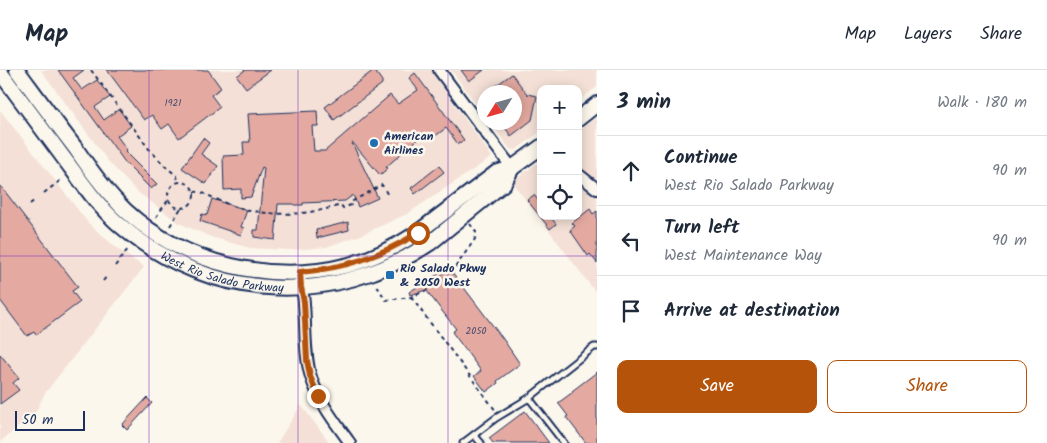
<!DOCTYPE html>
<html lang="en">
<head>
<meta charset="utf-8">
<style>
	body { margin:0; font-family:Kalam,sans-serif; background:#f2f2f3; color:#1f2937 }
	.controls { position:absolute; right:15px; top:15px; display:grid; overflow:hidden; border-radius:10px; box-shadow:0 2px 12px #0003 }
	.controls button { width:45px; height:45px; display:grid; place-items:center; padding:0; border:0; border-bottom:1px solid #e0e1e3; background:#fff; color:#1f2937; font:25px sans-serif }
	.compass { position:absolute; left:477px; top:15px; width:45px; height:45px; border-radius:50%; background:#fff; box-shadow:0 2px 12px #0003; rotate:233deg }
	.scale { position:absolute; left:15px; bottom:12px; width:70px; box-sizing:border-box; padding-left:5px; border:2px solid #1b2f5e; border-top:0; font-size:14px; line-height:18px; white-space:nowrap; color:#1b2f5e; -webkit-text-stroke:4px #fbf7ec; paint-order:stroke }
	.stop { position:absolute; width:15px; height:15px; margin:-11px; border:4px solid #b45309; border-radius:50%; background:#fff }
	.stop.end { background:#b45309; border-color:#fff; box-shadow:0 1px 5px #0008 }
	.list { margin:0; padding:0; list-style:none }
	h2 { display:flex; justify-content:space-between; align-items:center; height:65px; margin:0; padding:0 20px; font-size:21px }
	h2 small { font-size:16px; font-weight:400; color:#747a83 }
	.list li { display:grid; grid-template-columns:32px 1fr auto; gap:15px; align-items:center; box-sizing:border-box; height:70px; padding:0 20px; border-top:1px solid #e0e1e3 }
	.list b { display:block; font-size:19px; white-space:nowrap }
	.list p { margin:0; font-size:16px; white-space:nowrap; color:#747a83 }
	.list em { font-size:16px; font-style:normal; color:#747a83 }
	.actions { display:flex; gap:10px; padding:15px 20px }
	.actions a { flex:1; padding:11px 0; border:1px solid #b45309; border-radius:10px; text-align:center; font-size:18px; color:#b45309 }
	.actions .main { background:#b45309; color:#fff }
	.icon { flex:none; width:28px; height:28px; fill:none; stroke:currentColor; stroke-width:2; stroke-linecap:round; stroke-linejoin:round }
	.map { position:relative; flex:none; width:597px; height:373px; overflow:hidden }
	header { display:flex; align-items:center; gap:30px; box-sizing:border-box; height:70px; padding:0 25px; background:#fff; border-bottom:1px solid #e0e1e3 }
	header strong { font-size:24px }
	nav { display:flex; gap:28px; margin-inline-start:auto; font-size:18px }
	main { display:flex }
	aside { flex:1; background:#fff }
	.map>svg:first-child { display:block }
	.built { fill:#f4e0d6 }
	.building { fill:#e4aaa1; stroke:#1b2f5e }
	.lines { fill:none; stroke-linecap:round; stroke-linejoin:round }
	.service-casing { stroke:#1b2f5e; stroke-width:9 }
	.minor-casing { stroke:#1b2f5e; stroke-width:14 }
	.secondary-casing { stroke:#1b2f5e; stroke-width:18 }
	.path { stroke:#1b2f5e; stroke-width:2; stroke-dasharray:4 4; stroke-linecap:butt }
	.service { stroke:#fbf7ec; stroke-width:5 }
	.minor { stroke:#fbf7ec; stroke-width:10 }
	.secondary { stroke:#fbf7ec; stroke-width:14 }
	.route { stroke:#b45309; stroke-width:6 }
	.grid { fill:none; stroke:#7b2cbf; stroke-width:1; stroke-opacity:0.55 }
	.poi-dot { fill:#1f6fb2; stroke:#fbf7ec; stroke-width:2 }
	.labels { text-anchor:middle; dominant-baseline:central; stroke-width:5; stroke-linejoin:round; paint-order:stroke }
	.number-label { font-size:10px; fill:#4d4e6f }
	.poi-label { font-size:12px; font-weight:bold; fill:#1b2f5e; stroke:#fbf7ec; text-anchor:start }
	.street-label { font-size:12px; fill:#1b2f5e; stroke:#fbf7ec }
</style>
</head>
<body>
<header>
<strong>Map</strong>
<nav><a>Map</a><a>Layers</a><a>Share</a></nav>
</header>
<main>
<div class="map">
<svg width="597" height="373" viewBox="0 0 597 373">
	<rect width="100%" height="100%" fill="#fbf7ec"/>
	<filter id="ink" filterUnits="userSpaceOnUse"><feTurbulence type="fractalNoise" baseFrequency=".02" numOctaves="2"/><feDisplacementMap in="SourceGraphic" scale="10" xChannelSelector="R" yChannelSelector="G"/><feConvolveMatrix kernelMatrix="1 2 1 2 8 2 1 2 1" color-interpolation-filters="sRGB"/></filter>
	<g filter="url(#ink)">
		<g class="built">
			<path d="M 41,0 L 597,0 L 597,17 L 578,31 L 578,19 L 541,19 L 541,61 L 516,80 L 510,79 L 490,53 L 514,52 L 514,22 L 484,22 L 484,45 L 451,0 L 438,11 L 492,87 L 407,144 L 361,165 L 326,177 L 292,180 L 250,178 L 211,167 L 179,153 L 135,120 L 108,91 Z"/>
			<path d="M 0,40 L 89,154 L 119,180 L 144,197 L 45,323 L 35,343 L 0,372 Z"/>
			<path d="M 597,47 L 597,224 L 512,112 L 541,90 L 541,146 L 578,146 L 578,61 Z"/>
			<path d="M 301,335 L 330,373 L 277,373 Z"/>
		</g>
		<g class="building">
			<path d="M 58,0 L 84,0 L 73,8 L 82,20 L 97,10 L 110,27 L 95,37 L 104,50 L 119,39 L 131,56 L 117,66 L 127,80 L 125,82 L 157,114 L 151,119 L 127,95 Z"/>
			<path d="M 107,0 L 208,0 L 221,18 L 211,25 L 220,37 L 179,68 L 169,54 L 162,59 L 152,45 L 144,50 Z"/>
			<path d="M 245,0 L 271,0 L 246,18 L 237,6 Z"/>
			<path d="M 374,0 L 382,11 L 382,14 L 334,50 L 325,37 Z"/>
			<path d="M 461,0 L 484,0 L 469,11 Z"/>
			<path d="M 415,3 L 464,70 L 458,74 L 446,58 L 430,70 L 425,63 L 386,97 L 388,98 L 380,105 L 353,73 L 352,73 L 378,128 L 358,137 L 353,125 L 345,131 L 303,133 L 303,135 L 294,135 L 294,134 L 278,134 L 275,170 L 254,167 L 254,160 L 258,160 L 264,98 L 262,97 L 251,127 L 241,128 L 241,119 L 224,120 L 223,86 L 244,85 L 243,72 L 250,72 L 248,44 L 317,41 L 318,56 L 312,56 L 314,81 L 325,81 L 390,25 L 398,34 L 418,20 L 409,8 Z"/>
			<path d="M 512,4 L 527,24 L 537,26 L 532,50 L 511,66 L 501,52 L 514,52 L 514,22 L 487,22 Z"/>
			<path d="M 203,68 L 209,73 L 201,84 L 218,96 L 206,114 L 182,98 Z"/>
			<path d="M 439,96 L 444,102 L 415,124 L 411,118 Z"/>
			<path d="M 0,115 L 78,217 L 72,221 L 80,232 L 36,265 L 34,262 L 27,266 L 0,230 Z"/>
			<path d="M 534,125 L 541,134 L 541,146 L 550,146 L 556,154 L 550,159 L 527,130 Z"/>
			<path d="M 212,129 L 247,140 L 241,157 L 244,158 L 241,165 L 200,151 L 202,144 L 207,145 Z"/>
			<path d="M 590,139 L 593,144 L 597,141 L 597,193 L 590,184 L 588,186 L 570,160 L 575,156 L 572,153 Z"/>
			<path d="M 348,152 L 349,160 L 317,168 L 316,160 Z"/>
			<path d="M 449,198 L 503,269 L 520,294 L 497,311 L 498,313 L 486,322 L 474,306 L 481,301 L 452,262 L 456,259 L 442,241 L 426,220 L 410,225 L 409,222 L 427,211 L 428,211 L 439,203 L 441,205 Z"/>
			<path d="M 0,284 L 19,308 L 13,313 L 19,320 L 0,334 Z"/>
			<path d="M 597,302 L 597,373 L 586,373 L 566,347 L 568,346 L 558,333 L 573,322 L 572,321 Z"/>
			<path d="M 147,328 L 152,333 L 127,360 L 122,355 Z"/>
			<path d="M 525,341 L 549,373 L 493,373 L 489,368 Z"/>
		</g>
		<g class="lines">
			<defs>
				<g id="service">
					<path d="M 529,328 L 564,373"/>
					<path d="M 474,365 L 481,373"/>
					<path d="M 463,373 L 496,348 L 529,328 L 594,277 L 597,277"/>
				</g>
				<g id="minor">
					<path d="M 439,0 L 512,98"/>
					<path d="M 578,104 L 597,119"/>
					<path d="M 301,211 C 301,219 304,226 304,234 C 306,257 304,285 311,307 C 319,332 335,352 350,373"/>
				</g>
				<g id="secondary">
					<path d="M 17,0 C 37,27 56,53 76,79 C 91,101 107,123 126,141 C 185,195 272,215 349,195 C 373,188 396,177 417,163 L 496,103 L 512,98 L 541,77"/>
					<path id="s1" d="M 0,2 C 21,30 42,59 63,87 C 81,111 98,137 121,156 C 210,232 333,238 430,173 L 504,113 L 512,98"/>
					<path d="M 578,49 L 597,34"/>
				</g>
			</defs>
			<use href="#service" class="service-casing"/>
			<use href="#minor" class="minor-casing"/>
			<use href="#secondary" class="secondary-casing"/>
			<g class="path">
				<path d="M 91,0 L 149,79 L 165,96 L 177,106 L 178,112"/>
				<circle cx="181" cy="125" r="13"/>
				<path d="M 194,122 C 203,121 208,126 216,129 C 226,134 238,138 249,140 C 280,147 312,144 341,135 L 343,138 L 351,135 L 351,132 L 382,115 L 389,127"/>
				<path d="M 44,123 L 61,110"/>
				<path d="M 30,134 L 36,129"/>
				<path d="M 156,147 L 169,129"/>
				<path d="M 170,156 L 181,138"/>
				<path d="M 115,196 L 128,179"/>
				<path d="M 103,211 L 107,206"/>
				<path d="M 377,216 L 386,230 L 411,227 L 429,219 L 452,202 L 475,169 L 476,162 L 470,154"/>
				<path d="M 411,227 L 496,341"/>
			</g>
			<use href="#service" class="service"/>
			<use href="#minor" class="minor"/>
			<use href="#secondary" class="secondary"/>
		</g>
	</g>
	<g class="lines" filter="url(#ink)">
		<path class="route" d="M 318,326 L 310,306 L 307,290 L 304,232 L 301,217 L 300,202 C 345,198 379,187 418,163"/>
	</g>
	<path class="grid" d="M 149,0 L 149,373M 298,0 L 298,373M 448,0 L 448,373M 0,186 L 597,186"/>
	<g class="poi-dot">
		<circle cx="374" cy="73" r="5"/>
		<rect x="385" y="200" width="10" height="10" rx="2.5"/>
	</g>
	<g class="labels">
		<g class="number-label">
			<text x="173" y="33">1921</text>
			<text x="476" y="261">2050</text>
		</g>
		<g class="poi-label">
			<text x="384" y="66">American<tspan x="384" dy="14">Airlines</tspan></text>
			<text x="400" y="198">Rio Salado Pkwy<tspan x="400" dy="14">&amp; 2050 West</tspan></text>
		</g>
		<g class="street-label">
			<text stroke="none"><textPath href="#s1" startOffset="310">West Rio Salado Parkway</textPath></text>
		</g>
	</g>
</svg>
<div class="controls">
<button>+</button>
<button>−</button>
<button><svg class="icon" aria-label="locate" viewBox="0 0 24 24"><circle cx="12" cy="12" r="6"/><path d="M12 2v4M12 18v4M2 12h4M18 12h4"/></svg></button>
</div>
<svg class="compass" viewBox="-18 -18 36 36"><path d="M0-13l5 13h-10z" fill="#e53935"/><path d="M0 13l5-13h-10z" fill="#747a83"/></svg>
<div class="scale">50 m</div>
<div class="stop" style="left:418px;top:163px"></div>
<div class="stop end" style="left:318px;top:326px"></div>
</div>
<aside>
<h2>3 min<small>Walk · 180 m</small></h2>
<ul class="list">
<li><svg class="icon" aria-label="ahead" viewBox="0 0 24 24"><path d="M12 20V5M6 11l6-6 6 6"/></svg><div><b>Continue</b><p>West Rio Salado Parkway</p></div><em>90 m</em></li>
<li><svg class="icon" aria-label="left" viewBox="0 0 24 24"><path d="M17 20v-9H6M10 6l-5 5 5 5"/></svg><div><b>Turn left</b><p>West Maintenance Way</p></div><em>90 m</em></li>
<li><svg class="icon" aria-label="arrive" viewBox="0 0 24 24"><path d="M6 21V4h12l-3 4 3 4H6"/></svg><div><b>Arrive at destination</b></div></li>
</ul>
<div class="actions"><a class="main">Save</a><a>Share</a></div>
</aside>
</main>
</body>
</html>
